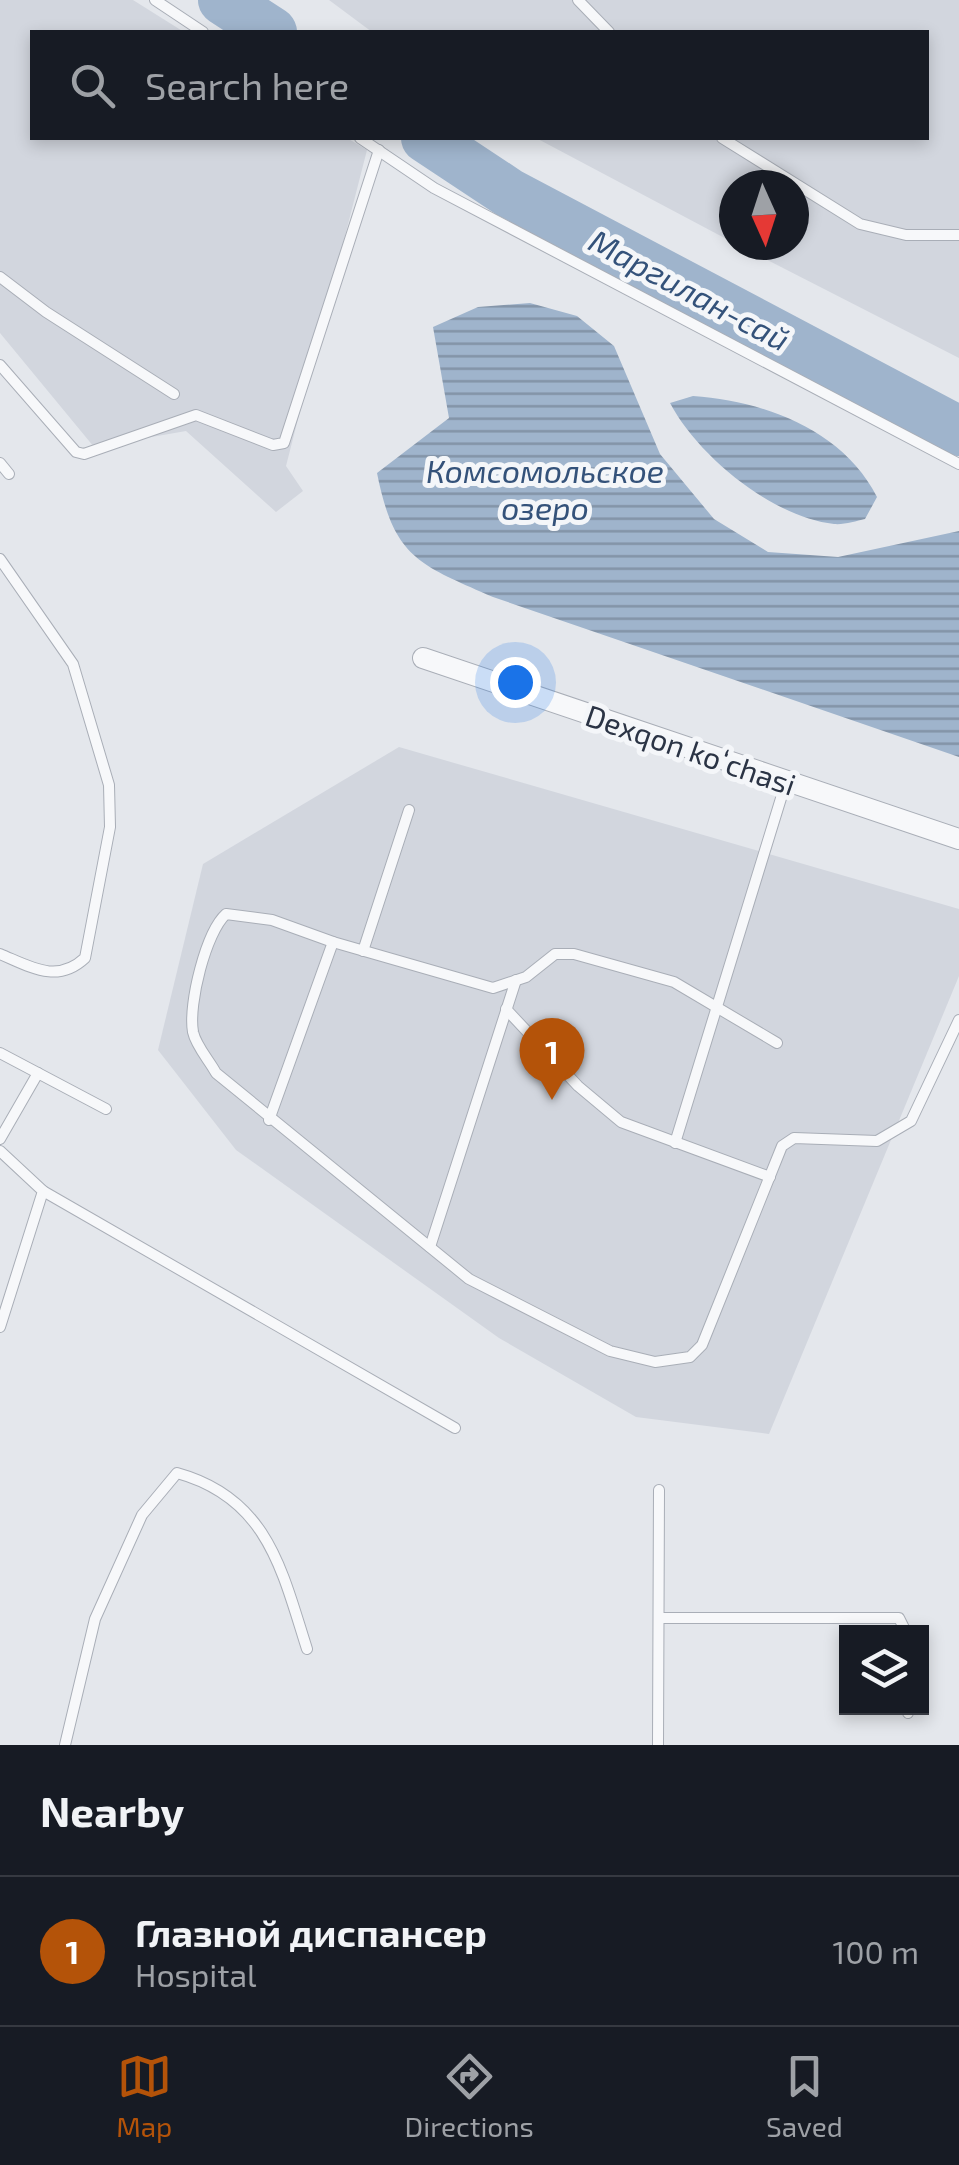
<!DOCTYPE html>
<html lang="en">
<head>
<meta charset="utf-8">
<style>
	body { margin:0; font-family:"Exo 2",sans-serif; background:#242831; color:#f1f3f6 }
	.controls { position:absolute; right:30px; bottom:30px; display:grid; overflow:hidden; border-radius:0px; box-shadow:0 5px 15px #0003 }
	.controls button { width:90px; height:90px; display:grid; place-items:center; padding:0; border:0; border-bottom:2px solid #363941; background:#171b24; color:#f1f3f6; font:50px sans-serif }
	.compass { position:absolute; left:719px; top:170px; width:90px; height:90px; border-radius:50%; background:#171b24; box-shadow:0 5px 15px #0003; rotate:177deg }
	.you { position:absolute; left:515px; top:682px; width:35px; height:35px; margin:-25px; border:8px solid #fff; border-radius:50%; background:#1a73e8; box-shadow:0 0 0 15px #1a73e833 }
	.badge { display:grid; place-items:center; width:65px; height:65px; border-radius:50%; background:#b45309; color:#fff; font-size:32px; font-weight:700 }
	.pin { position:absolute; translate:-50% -82px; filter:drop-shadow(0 2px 5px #0008) }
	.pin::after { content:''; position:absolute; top:52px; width:35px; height:30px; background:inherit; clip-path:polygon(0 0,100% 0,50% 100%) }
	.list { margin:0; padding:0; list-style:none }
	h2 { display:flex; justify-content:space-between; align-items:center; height:130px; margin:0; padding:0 40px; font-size:42px }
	h2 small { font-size:32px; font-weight:400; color:#9ea1a6 }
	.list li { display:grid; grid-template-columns:65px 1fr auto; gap:30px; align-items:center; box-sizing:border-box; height:150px; padding:0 40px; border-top:2px solid #363941 }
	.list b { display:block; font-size:38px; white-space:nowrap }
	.list p { margin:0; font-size:32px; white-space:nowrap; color:#9ea1a6 }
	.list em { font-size:32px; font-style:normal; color:#9ea1a6 }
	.icon { flex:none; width:55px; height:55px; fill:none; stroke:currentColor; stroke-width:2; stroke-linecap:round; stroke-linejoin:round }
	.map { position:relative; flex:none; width:959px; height:1745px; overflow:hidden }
	.search { position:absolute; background:#171b24; box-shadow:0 5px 15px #0003; left:30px; right:30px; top:30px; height:110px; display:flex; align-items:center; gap:25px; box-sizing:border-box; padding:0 35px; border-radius:0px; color:#9ea1a6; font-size:38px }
	.sheet { height:280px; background:#171b24 }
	nav { display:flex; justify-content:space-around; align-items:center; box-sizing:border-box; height:140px; border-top:2px solid #363941; background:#171b24; font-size:28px; color:#9ea1a6 }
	nav a { display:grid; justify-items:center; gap:5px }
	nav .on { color:#b45309 }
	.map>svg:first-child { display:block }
	.built { fill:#d2d6de }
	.water { fill:url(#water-rules) }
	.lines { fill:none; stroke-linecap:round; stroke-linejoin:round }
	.river { stroke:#9fb4cc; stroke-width:50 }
	.service-casing { stroke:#a9aeb7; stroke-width:12 }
	.minor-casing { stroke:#a9aeb7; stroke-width:22 }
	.service { stroke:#f7f8fa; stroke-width:10 }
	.minor { stroke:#f7f8fa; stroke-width:20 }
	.labels { text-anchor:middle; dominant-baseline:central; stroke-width:10; stroke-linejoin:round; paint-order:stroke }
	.street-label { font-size:30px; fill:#2b3445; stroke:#f4f6f9 }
	.water-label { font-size:32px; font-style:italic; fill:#34527a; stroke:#f4f6f9 }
</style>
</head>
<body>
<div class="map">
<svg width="959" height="1745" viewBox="0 0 959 1745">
	<defs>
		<pattern id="water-rules" width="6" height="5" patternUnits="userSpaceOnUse" patternTransform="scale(2.5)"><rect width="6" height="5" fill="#9fb4cc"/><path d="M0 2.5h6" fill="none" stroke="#8293a7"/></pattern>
	</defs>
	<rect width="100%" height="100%" fill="#e4e7ec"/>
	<g class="built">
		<path d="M 0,0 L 133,0 L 184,32 L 32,32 L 32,138 L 347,138 L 367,150 L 286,466 L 303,491 L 276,512 L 186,431 L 94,447 L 0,333 Z"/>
		<path d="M 329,0 L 959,0 L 959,358 L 738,245 L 794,245 L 794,185 L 734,185 L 734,243 L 536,138 L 926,138 L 926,32 L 372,32 Z"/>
		<path d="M 399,747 L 959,909 L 959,976 L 769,1434 L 636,1417 L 499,1338 L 236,1150 L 158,1050 L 203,864 Z"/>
	</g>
	<g class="water">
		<path d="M 530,303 L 577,316 L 614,346 L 660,454 L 714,519 L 768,552 L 838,557 L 959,531 L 959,757 L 493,597 C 418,564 394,558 377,473 L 449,418 L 433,327 L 478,307 Z"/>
		<path d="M 693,396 C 765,401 843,430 877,497 L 865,519 C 856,521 844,525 834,524 C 772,517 698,456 670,403 Z"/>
	</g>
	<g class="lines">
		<g class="river">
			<path d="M 223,0 L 272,32"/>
			<path d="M 426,138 L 509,193 L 959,431"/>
		</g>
		<defs>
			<g id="service">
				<path d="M 155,0 L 203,32"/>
				<path d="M 578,0 L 609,32"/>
				<path d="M 360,138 L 434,188 L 959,464"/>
				<path d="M 722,138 L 860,224 L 906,235 L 959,235"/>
				<path d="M 0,277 L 46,312 L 174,394"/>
				<path d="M 0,365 L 76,452 L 84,454 L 196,415 L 273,445 L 284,443 L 379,150"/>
				<path d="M 0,463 L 9,474"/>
				<path d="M 0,559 L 73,664 L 109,785 L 110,827 L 85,958 C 57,984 31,967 0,954"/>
				<path d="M 363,951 L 409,810"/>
				<path d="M 506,1009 L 578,1086 L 621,1122 L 770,1177"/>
				<path d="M 777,1043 L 674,982 L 574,954 L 555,954 L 526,977 L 493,988 L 333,942 L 272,920 L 226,914 C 206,932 188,1004 193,1032 C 196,1046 209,1060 216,1073 L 469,1279 L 610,1351 L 655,1362 L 690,1357 L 702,1345 L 782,1146 L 794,1138 L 877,1141 L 911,1121 L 959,1020"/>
				<path d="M 0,1053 L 106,1109"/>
				<path d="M 269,1120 L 333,942"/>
				<path d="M 0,1139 L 38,1073"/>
				<path d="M 675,1143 L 786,782"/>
				<path d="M 0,1151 L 43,1191 L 0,1327"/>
				<path d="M 43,1191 L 455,1428"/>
				<path d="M 430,1247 L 516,980"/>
				<path d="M 659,1618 L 899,1618 L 906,1632"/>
				<path d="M 907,1708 L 908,1713"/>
				<path d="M 65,1745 L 95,1619 L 142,1515 L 177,1473 C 268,1498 282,1571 307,1649"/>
				<path d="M 658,1745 L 659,1490"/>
			</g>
			<path id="minor" d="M 423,658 L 959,839"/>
		</defs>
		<use href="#service" class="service-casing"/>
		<use href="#minor" class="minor-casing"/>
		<use href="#service" class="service"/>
		<use href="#minor" class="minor"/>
	</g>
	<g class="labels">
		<g class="street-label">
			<text transform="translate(691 749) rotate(19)">Dexqon koʻchasi</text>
		</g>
		<g class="water-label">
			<text transform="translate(690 289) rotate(28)">Маргилан-сай</text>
			<text x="545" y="470">Комсомольское<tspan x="545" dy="37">озеро</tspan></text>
		</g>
	</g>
</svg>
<div class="controls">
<button><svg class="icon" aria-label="layers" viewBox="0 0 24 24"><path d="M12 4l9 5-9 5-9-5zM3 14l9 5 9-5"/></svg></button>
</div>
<svg class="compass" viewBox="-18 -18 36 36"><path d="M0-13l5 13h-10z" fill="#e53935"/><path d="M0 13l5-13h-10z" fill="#9ea1a6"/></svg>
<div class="you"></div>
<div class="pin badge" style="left:552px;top:1100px">1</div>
<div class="search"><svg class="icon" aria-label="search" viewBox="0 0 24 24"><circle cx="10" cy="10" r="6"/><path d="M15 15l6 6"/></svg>Search here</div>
</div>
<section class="sheet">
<h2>Nearby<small></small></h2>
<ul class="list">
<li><span class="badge">1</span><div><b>Глазной диспансер</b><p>Hospital</p></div><em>100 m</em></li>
</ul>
</section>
<nav>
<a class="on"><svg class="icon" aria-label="map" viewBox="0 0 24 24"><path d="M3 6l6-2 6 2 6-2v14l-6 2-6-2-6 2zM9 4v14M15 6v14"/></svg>Map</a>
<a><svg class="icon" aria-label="directions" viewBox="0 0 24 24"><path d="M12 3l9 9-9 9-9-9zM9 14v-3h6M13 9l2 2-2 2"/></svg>Directions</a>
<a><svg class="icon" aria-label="saved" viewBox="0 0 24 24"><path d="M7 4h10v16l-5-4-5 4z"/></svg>Saved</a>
</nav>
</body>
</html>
